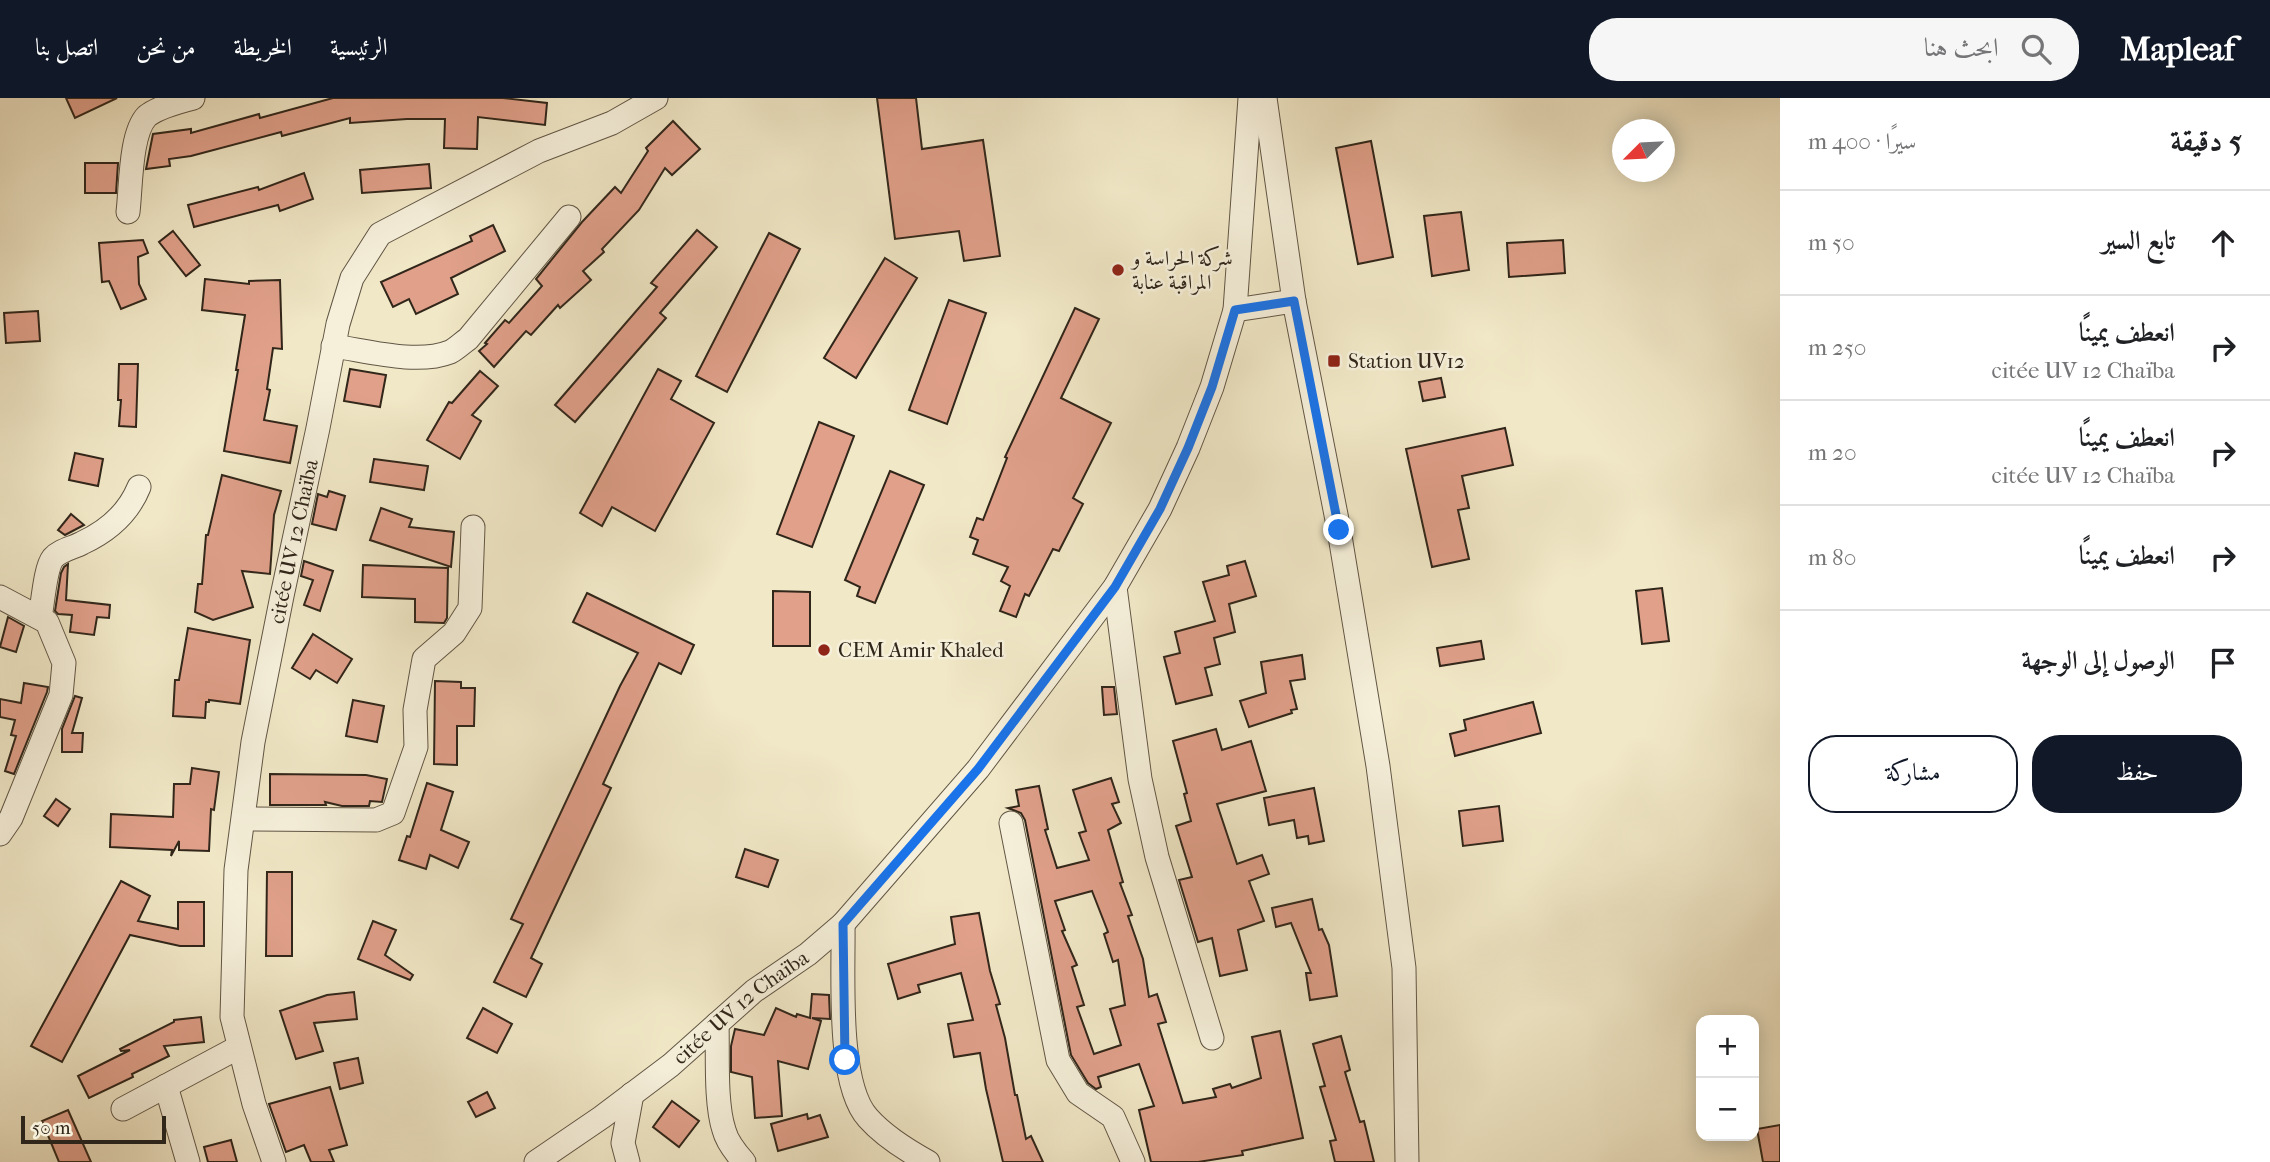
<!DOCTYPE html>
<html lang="ar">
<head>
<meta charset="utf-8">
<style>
	body { margin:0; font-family:"IM FELL French Canon",Amiri,serif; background:#f6f6f6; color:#202124; direction:rtl }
	.controls { position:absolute; right:21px; bottom:21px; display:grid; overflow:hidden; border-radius:14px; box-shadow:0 4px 18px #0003 }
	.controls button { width:63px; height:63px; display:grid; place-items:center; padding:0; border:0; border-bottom:2px solid #e0e0e0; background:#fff; color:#202124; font:35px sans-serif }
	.compass { position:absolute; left:1612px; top:21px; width:63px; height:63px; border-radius:50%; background:#fff; box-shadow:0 4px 18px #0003; rotate:246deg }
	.scale { position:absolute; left:21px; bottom:18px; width:145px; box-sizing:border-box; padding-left:7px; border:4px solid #31261a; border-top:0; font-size:19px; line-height:24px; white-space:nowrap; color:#31261a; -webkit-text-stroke:5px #f6f0db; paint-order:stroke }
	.stop { position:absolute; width:21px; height:21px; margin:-16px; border:5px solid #1a73e8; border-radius:50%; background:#fff }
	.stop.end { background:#1a73e8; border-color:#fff; box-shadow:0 2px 7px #0008 }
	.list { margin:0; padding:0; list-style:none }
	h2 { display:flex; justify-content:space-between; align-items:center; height:91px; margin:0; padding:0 28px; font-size:30px }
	h2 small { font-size:23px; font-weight:400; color:#757577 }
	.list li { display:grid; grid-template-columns:46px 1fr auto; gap:21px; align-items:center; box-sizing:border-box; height:105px; padding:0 28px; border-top:2px solid #e0e0e0 }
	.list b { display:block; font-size:26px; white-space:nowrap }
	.list p { margin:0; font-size:23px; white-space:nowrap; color:#757577 }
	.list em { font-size:23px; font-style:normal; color:#757577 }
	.actions { display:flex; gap:14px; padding:21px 28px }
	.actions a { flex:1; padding:16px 0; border:2px solid #111827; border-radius:28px; text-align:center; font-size:24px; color:#111827 }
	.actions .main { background:#111827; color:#fff }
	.icon { flex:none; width:38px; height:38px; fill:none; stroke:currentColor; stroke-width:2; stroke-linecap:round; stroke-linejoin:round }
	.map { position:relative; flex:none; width:1780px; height:1064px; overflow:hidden; direction:ltr }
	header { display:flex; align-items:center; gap:42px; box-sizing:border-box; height:98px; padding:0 35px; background:#111827; color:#fff }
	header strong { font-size:33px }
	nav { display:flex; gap:38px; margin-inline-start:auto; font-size:24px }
	.search { width:490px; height:63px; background:#f6f6f6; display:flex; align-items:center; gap:18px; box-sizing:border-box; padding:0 24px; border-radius:28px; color:#757577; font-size:26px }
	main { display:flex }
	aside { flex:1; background:#fff }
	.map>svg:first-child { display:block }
	.building { fill:#e0a08a; stroke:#31261a; stroke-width:2; fill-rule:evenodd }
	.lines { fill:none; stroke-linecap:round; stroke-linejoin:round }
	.minor-casing { stroke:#615645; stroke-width:25 }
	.minor { stroke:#f6f0db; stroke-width:23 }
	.route { stroke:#1a73e8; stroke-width:9 }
	.poi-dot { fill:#8f2418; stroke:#f6f0db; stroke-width:2.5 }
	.labels { text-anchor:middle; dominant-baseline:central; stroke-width:5; stroke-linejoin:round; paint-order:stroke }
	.poi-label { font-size:21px; fill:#31261a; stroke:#f6f0db; text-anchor:start }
	.street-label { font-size:21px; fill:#31261a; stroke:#f6f0db }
</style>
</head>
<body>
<header>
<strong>Mapleaf</strong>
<div class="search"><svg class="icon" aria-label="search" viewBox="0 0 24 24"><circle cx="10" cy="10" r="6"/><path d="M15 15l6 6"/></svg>ابحث هنا</div>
<nav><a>الرئيسية</a><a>الخريطة</a><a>من نحن</a><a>اتصل بنا</a></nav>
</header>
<main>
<aside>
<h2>5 دقيقة<small>سيرًا · 400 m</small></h2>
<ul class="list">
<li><svg class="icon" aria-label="ahead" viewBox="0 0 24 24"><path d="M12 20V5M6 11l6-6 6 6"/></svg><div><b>تابع السير</b></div><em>50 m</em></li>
<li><svg class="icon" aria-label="right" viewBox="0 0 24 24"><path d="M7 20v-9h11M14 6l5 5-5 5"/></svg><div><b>انعطف يمينًا</b><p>citée UV 12 Chaïba</p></div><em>250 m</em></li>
<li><svg class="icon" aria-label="right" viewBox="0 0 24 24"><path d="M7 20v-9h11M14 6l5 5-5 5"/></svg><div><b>انعطف يمينًا</b><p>citée UV 12 Chaïba</p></div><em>20 m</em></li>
<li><svg class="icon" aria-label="right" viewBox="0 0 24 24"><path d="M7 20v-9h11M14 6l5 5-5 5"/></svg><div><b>انعطف يمينًا</b></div><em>80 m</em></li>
<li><svg class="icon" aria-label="arrive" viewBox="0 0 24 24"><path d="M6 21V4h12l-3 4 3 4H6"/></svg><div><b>الوصول إلى الوجهة</b></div></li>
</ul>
<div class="actions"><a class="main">حفظ</a><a>مشاركة</a></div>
</aside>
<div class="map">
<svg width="1780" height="1064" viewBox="0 0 1780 1064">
	<rect width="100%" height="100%" fill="#f1e8c7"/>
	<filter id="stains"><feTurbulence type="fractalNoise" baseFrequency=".00286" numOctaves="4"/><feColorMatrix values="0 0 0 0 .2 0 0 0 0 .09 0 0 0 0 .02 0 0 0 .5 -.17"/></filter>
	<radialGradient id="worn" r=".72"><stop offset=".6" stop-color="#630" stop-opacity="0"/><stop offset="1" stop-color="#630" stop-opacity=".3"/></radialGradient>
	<g class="building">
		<path d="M 66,0 L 117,0 L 75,20 Z"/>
		<path d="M 333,0 L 503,0 L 547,5 L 545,27 L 478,19 L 477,51 L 444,50 L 445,21 L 407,21 L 350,25 L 350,20 L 282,38 L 281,34 L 191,58 L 169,61 L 170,68 L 146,71 L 153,36 L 191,31 L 191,35 L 259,16 L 260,20 Z"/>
		<path d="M 877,0 L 916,0 L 922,51 L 983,42 L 1000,158 L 964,163 L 959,133 L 895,141 Z"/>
		<path d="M 673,23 L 700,51 L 672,77 L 665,70 L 639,112 L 602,151 L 604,154 L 583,173 L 591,182 L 560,210 L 558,207 L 531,237 L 526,233 L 494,269 L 479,253 L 487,246 L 485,245 L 505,222 L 509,225 L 542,188 L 536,181 L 582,124 L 615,89 L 621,95 L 648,53 L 646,50 Z"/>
		<path d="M 1371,43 L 1393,159 L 1358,166 L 1336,50 Z"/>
		<path d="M 85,65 L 118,65 L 116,95 L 85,95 Z"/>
		<path d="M 429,66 L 431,90 L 362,95 L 360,72 Z"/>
		<path d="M 304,75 L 313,101 L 280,113 L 278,107 L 194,129 L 188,107 L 258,89 L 259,92 Z"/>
		<path d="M 1461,114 L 1469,172 L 1432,178 L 1424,118 Z"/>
		<path d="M 493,127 L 505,153 L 451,180 L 458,196 L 416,216 L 409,201 L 393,209 L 381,184 L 472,143 L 470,138 Z"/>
		<path d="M 697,132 L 717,149 L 660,215 L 666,220 L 575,324 L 555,307 L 657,189 L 651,185 Z"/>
		<path d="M 173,133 L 200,167 L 186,178 L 159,144 Z"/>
		<path d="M 769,135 L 800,151 L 727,294 L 696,278 Z"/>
		<path d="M 143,142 L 148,155 L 138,159 L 139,186 L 146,201 L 121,211 L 109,183 L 102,184 L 99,145 Z"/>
		<path d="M 1563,142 L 1565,175 L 1509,179 L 1507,145 Z"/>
		<path d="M 885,160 L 917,180 L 856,280 L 824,260 Z"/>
		<path d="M 205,181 L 249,186 L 249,183 L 280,182 L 282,251 L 273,250 L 267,291 L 270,292 L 264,322 L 297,328 L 290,365 L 224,353 L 238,272 L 236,272 L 245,217 L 202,212 Z"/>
		<path d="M 949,202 L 986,215 L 947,326 L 909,312 Z"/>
		<path d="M 1075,210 L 1099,221 L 1061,300 L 1111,325 L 1073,400 L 1083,406 L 1059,453 L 1053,451 L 1029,498 L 1025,496 L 1016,519 L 1000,513 L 1010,488 L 1001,483 L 1008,469 L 973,456 L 978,442 L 970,439 L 977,420 L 983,422 L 1007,360 L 1005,359 Z"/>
		<path d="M 38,213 L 40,243 L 6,245 L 4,215 Z"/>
		<path d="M 119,266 L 138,266 L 136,329 L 119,328 L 121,302 L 118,302 Z"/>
		<path d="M 350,271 L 386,277 L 380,309 L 344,303 Z"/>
		<path d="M 658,271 L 681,283 L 671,301 L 714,325 L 655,433 L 612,409 L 602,428 L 580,415 Z"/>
		<path d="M 480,273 L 498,288 L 472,317 L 481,323 L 460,361 L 427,342 L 449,304 L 452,305 Z"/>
		<path d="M 1441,280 L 1445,299 L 1423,303 L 1419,284 Z"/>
		<path d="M 819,324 L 854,338 L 812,449 L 777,436 Z"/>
		<path d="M 1505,330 L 1513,367 L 1462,378 L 1469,410 L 1458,412 L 1469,461 L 1432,469 L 1406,351 Z"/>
		<path d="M 75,355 L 103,361 L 98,388 L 69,382 Z"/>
		<path d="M 374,361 L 428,368 L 424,392 L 370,384 Z"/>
		<path d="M 890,373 L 924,387 L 875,505 L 857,498 L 860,489 L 845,482 Z"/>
		<path d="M 222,377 L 281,393 L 274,417 L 270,476 L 242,473 L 253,509 L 213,522 L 195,514 L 198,486 L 202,486 L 206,437 L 208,437 Z"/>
		<path d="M 329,393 L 345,398 L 336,432 L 312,426 L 318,396 L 327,399 Z"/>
		<path d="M 381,410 L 412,421 L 409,429 L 454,434 L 451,469 L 370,442 Z"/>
		<path d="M 71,416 L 84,427 L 65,437 L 58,432 Z"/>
		<path d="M 304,463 L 333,473 L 320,513 L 304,507 L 313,482 L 301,478 Z"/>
		<path d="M 1245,463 L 1256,498 L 1229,506 L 1235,534 L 1214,540 L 1220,566 L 1205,570 L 1212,597 L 1176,606 L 1164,559 L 1180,555 L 1175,534 L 1215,523 L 1203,484 L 1229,477 L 1227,468 Z"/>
		<path d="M 68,466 L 66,502 L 110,507 L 109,520 L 97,519 L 94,537 L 70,534 L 72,517 L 58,516 L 55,513 L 61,475 L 64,469 Z"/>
		<path d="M 363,467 L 448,470 L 447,520 L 444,525 L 415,524 L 415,501 L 362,499 Z"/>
		<path d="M 1662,490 L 1669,543 L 1642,546 L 1636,493 Z"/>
		<path d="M 773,493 L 810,494 L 810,548 L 773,548 Z"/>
		<path d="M 587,495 L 694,547 L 681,576 L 659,565 L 603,686 L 611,690 L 531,860 L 542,866 L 526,899 L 494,884 L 523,826 L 511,821 L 620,588 L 638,555 L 573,524 Z"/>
		<path d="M 8,519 L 24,528 L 16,554 L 0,549 Z"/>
		<path d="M 188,530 L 250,542 L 240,606 L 209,602 L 209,604 L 206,604 L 205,620 L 173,618 L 175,582 L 179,582 Z"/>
		<path d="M 313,536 L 352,561 L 337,585 L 316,572 L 310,581 L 292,570 Z"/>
		<path d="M 1481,543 L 1484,561 L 1440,568 L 1437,550 Z"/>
		<path d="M 1302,557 L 1305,581 L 1290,583 L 1297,611 L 1291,612 L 1292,615 L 1249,629 L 1240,603 L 1266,595 L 1261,564 Z"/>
		<path d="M 435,583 L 461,584 L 461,590 L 475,590 L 474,628 L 457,628 L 457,667 L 434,666 Z"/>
		<path d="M 24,585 L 48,589 L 47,594 L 14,676 L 5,673 L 16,638 L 11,637 L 15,622 L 0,619 L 0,601 L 21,605 Z"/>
		<path d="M 1102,589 L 1114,589 L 1117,616 L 1104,617 Z"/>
		<path d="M 75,598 L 82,600 L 72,635 L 83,635 L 82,654 L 62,654 L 62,631 Z"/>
		<path d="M 353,602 L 384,608 L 377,644 L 346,638 Z"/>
		<path d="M 1533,604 L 1541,635 L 1455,658 L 1450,636 L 1466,632 L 1464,622 Z"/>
		<path d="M 1216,631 L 1222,652 L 1251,643 L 1266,693 L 1217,706 L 1237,766 L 1262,757 L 1269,776 L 1249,783 L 1264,823 L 1238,832 L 1247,872 L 1220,878 L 1212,840 L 1198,844 L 1179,782 L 1192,779 L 1176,728 L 1191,723 L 1184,696 L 1187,695 L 1173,643 Z"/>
		<path d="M 192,670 L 219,674 L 214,712 L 211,711 L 209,753 L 179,752 L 179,743 L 171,758 L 172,752 L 110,749 L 111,716 L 173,719 L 174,686 L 190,686 Z"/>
		<path d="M 270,676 L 366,677 L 387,681 L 382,704 L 370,703 L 369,708 L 342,708 L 325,704 L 326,707 L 270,707 Z"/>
		<path d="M 1111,680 L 1119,704 L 1112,706 L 1121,725 L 1108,732 L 1123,784 L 1120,785 L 1132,817 L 1128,818 L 1143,861 L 1149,899 L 1157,896 L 1166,924 L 1158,926 L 1183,1005 L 1216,999 L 1213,991 L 1230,986 L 1232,990 L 1261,980 L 1252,939 L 1280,933 L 1303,1040 L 1242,1053 L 1243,1057 L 1198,1064 L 1151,1064 L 1139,1012 L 1154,1008 L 1139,966 L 1098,979 L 1101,989 L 1096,991 L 1088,985 L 1071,957 L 1025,722 L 1021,715 L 1008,710 L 1019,708 L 1016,692 L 1039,688 L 1048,731 L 1045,732 L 1057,770 L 1089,762 L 1079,735 L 1086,733 L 1073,692 ZM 1092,793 L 1108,834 L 1104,836 L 1113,864 L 1118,862 L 1125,907 L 1110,911 L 1121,947 L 1094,956 L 1077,909 L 1084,907 L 1072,869 L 1077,867 L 1062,833 L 1065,832 L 1055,803 Z"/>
		<path d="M 427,685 L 453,694 L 441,732 L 469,744 L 458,770 L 430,757 L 426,771 L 399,762 L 407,738 L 410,739 Z"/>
		<path d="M 1314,690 L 1324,743 L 1309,746 L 1308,738 L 1297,740 L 1294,722 L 1269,727 L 1264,700 Z"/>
		<path d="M 56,701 L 70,711 L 58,728 L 44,718 Z"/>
		<path d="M 1499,708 L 1503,743 L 1463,748 L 1459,713 Z"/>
		<path d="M 745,751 L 778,762 L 768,789 L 736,779 Z"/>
		<path d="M 267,774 L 292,774 L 292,858 L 266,858 Z"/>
		<path d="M 121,783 L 150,798 L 138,823 L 178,831 L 178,804 L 204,804 L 204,848 L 180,848 L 130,837 L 62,964 L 31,948 Z"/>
		<path d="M 1312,801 L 1319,832 L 1322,831 L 1329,847 L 1337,898 L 1310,902 L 1306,875 L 1311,875 L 1291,825 L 1276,829 L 1272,810 Z"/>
		<path d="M 979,815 L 990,873 L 1000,906 L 996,907 L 1005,940 L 1015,997 L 1017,997 L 1026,1041 L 1031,1038 L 1043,1064 L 1003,1064 L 986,991 L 980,955 L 954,959 L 948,926 L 973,922 L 961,875 L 918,887 L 920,894 L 898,901 L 888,866 L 955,846 L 951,819 Z"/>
		<path d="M 373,823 L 396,832 L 385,857 L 413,877 L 410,882 L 358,861 Z"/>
		<path d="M 354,894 L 357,921 L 314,925 L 323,953 L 296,961 L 280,913 L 327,897 Z"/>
		<path d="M 812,896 L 829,897 L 830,921 L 812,920 L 821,923 L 808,971 L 778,963 L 782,1018 L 755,1020 L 752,979 L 731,974 L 731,948 L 735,931 L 764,937 L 776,910 L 796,919 L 797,916 L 810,920 Z"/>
		<path d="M 483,910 L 512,926 L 497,955 L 467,940 Z"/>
		<path d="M 201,919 L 204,944 L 164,948 L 169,958 L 132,976 L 133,979 L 89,1000 L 78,978 L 130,952 L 121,953 L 120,951 L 174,924 L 174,922 Z"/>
		<path d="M 1341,938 L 1350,972 L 1345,974 L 1360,1024 L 1364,1023 L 1374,1064 L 1335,1064 L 1330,1043 L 1336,1042 L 1320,989 L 1325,988 L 1313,946 Z"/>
		<path d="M 358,960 L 363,985 L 340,991 L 334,965 Z"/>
		<path d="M 330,989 L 347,1047 L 329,1052 L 334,1064 L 311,1064 L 304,1047 L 286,1054 L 269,1006 Z"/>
		<path d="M 487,994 L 495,1010 L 476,1019 L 468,1004 Z"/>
		<path d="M 672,1003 L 699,1023 L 679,1049 L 653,1029 Z"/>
		<path d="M 68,1012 L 91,1064 L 59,1064 L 42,1023 Z"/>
		<path d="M 807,1016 L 808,1021 L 820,1017 L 828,1039 L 778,1053 L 771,1026 Z"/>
		<path d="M 1780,1027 L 1780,1064 L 1763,1064 L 1757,1031 Z"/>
		<path d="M 231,1042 L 237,1064 L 208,1064 L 204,1049 Z"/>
	</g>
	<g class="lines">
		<defs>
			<g id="minor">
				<path d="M 1265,0 L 1294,203 L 1339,432 L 1378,668 L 1404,870 L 1407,1064"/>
				<path d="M 128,114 C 131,90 130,35 147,18 C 157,10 181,3 193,0"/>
				<path d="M 1235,212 L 1250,0"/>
				<path d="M 333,248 C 368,253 417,267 450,254 C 456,251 462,245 468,241 L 569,119"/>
				<path d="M 1115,489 L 1140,681 L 1157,759 L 1212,940"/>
				<path d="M 0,499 L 47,524 L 64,565 L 61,597 L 11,720 L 0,736"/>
				<path d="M 40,519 C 43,505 45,470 53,460 C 60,452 73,450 82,445 C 108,433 128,416 139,389"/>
				<path d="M 244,721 L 376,722 L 393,715 L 416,649 L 415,612 L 424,561 L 454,535 L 470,510 L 473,429"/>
				<path d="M 1011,725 L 1058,962 L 1078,995 L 1113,1019 L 1133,1064"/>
				<path d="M 843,826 C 844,873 836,985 868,1020 C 883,1037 908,1053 928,1064"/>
				<path d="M 717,926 C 718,956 715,1005 724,1032 C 727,1044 736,1055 744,1064"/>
				<path d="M 166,988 L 188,1064"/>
				<path d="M 123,1011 L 239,949"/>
				<path id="s1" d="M 274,1064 L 254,1006 L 232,919 L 236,772 L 253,644 L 282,498 L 318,330 L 338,226 L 352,180 L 380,136 L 539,53 L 612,25 L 656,0"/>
				<path id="s2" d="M 536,1064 L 602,1019 L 671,967 L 754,893 L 808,856 L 843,826 L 978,671 L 1115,489 L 1160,411 L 1188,350 L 1212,289 L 1235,212 L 1294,203"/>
				<path d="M 628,1064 L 623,1045 L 632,996"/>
			</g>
		</defs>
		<use href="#minor" class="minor-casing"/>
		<use href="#minor" class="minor"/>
	</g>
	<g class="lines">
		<path class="route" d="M 845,962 L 843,826 L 978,671 L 1115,489 L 1160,411 L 1188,350 L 1212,289 L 1235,212 L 1294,203 L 1339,432"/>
	</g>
	<g class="poi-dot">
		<circle cx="1118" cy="172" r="7"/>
		<rect x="1327" y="256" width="14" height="14" rx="3.5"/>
		<circle cx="824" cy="552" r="7"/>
	</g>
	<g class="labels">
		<g class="poi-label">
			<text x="1132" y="160">شركة الحراسة و<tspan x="1132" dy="24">المراقبة عنابة</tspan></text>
			<text x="1348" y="263">Station UV12</text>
			<text x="838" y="552">CEM Amir Khaled</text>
		</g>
		<g class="street-label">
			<text stroke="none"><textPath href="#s1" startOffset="632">citée UV 12 Chaïba</textPath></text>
			<text stroke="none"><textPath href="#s2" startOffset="257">citée UV 12 Chaïba</textPath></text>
		</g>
	</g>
	<rect width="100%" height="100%" filter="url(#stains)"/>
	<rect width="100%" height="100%" fill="url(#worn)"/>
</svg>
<div class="controls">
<button>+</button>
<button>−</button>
</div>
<svg class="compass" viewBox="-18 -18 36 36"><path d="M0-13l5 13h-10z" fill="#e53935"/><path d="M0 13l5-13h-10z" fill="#757577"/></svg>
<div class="scale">50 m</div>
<div class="stop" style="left:845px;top:962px"></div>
<div class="stop end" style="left:1339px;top:432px"></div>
</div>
</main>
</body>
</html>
